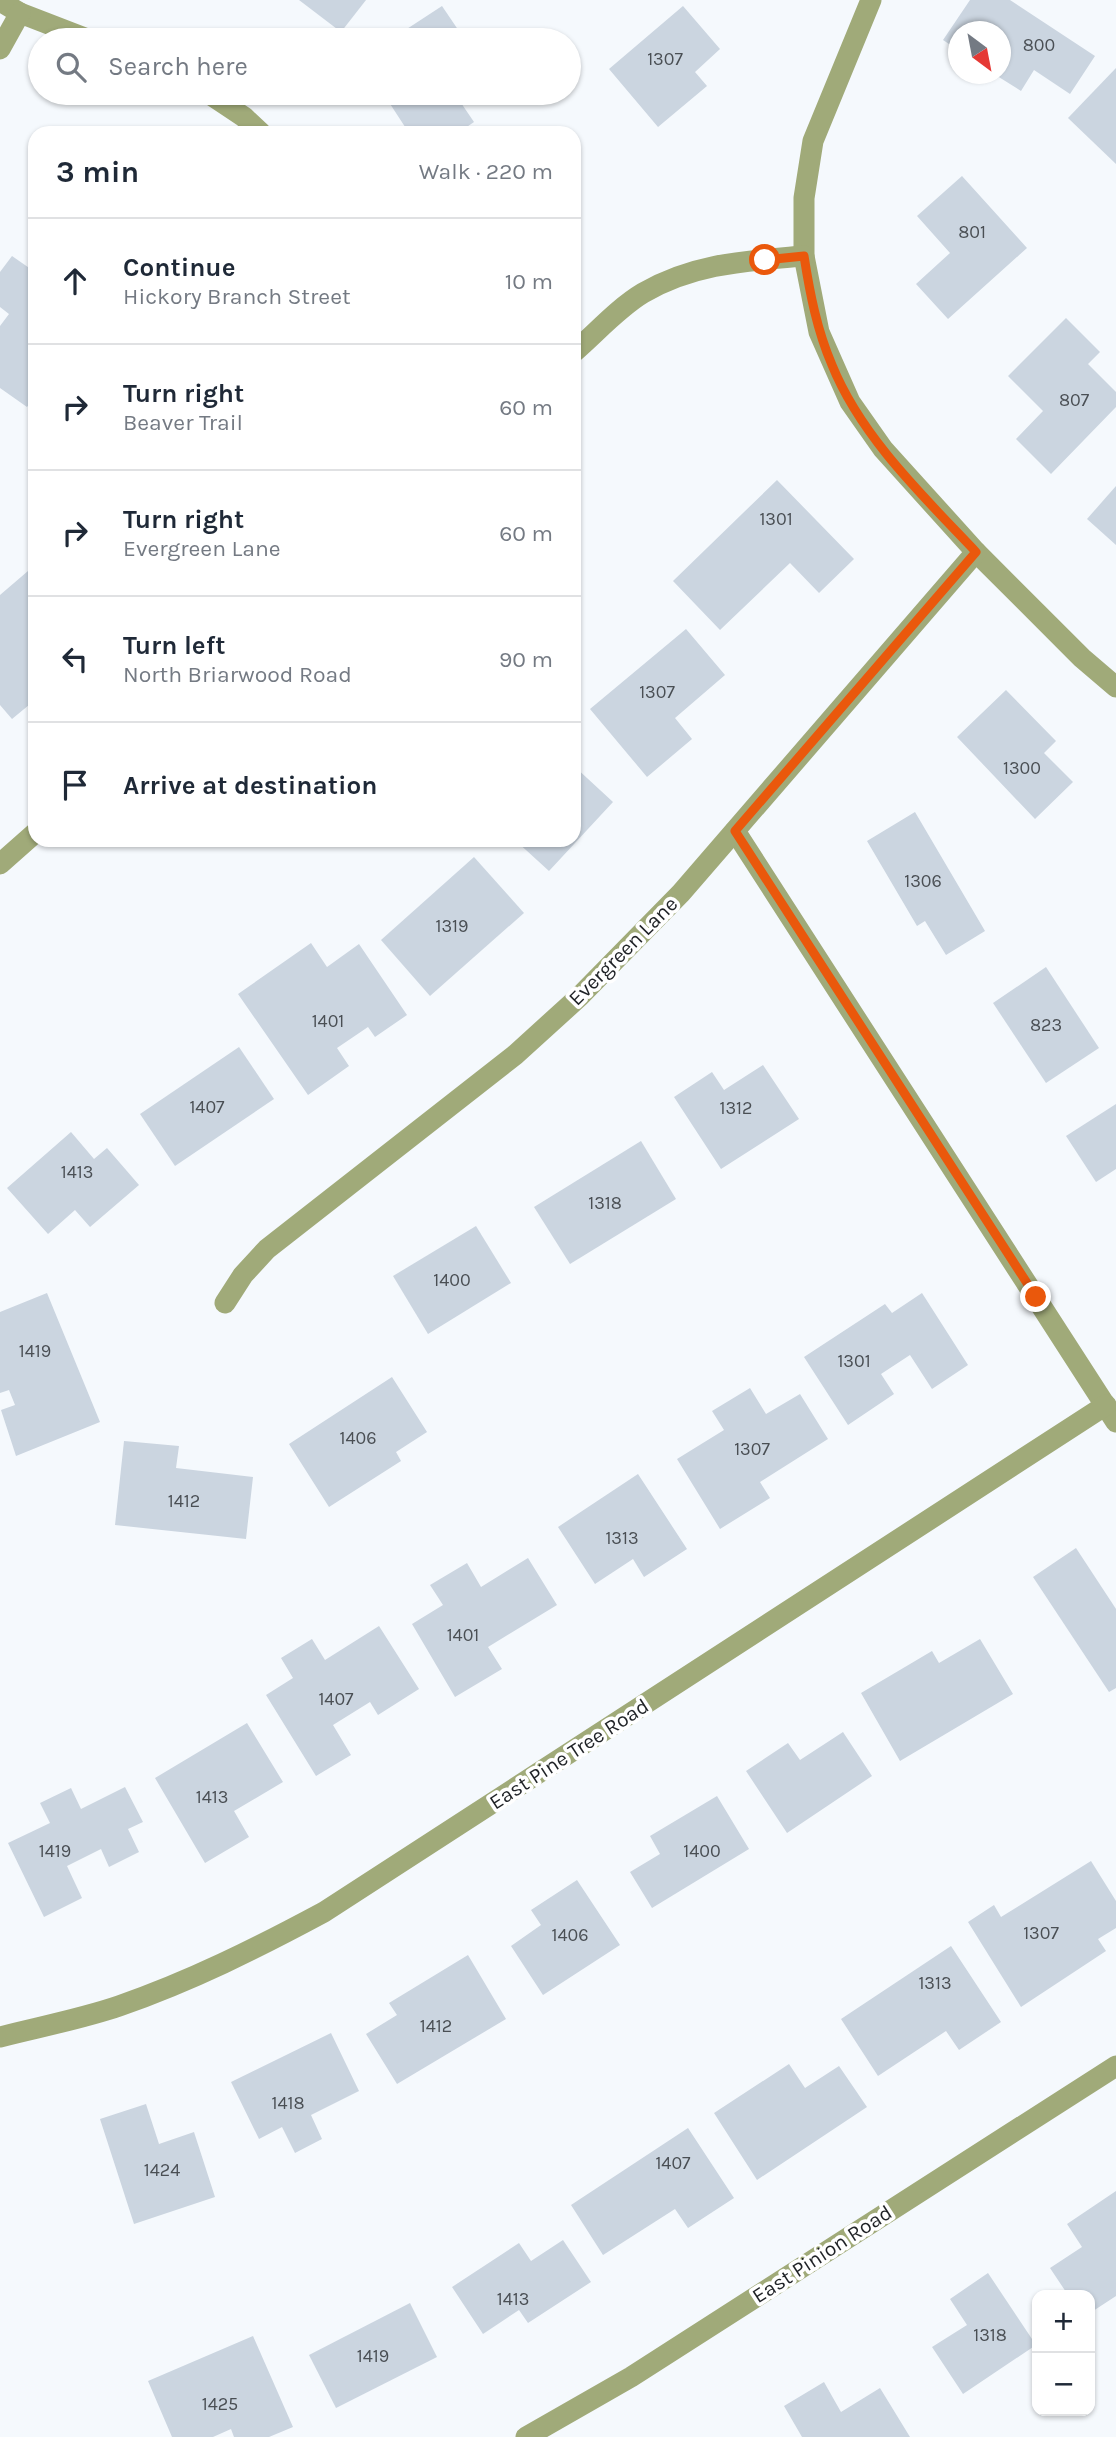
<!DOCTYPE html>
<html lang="en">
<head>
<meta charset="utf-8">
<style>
	body { margin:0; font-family:Karla,sans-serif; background:#f6f6f7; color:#1f2937 }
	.controls { position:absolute; right:21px; bottom:21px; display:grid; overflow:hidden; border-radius:14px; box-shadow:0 2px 5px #0004 }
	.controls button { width:63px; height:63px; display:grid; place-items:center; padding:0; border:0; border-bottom:2px solid #e0e1e3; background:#fff; color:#1f2937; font:35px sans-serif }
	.compass { position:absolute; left:948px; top:21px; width:63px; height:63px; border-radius:50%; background:#fff; box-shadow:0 2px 5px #0004; rotate:148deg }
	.stop { position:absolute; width:21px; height:21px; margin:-16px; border:5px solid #ea580c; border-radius:50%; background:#fff }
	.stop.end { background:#ea580c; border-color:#fff; box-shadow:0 2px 7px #0008 }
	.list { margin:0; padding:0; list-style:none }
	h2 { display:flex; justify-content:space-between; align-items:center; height:91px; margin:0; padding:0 28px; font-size:30px }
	h2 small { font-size:23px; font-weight:400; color:#747a83 }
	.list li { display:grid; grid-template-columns:46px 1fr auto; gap:21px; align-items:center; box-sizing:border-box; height:126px; padding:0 28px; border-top:2px solid #e0e1e3 }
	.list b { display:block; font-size:26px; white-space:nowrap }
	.list p { margin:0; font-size:23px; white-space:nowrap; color:#747a83 }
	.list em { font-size:23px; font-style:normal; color:#747a83 }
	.icon { flex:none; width:38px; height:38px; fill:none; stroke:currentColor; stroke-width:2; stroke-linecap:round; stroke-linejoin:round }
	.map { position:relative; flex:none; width:1116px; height:2437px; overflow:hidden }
	.search { position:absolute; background:#fff; box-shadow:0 2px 5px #0004; left:28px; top:28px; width:553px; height:77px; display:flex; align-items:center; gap:18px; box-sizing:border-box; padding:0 24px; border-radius:38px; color:#747a83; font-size:26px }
	.panel { position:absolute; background:#fff; box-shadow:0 2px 5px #0004; left:28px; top:126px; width:553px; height:721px; border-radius:21px }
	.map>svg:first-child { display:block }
	.building { fill:#cbd5e0 }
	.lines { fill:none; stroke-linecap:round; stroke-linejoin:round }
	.street { stroke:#a0aa79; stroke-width:21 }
	.route { stroke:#ea580c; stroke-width:9 }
	.labels { text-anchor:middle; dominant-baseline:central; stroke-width:7; stroke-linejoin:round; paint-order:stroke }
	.number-label { font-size:18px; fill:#4a4f54 }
	.street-label { font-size:21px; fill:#1f2226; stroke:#fff }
</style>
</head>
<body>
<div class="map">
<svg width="1116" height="2437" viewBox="0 0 1116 2437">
	<rect width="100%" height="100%" fill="#f5f9fd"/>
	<g class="building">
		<path d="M 299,0 L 366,0 L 341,32 Z"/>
		<path d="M 970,0 L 1010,0 L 1095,56 L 1070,94 L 1034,70 L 1021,91 L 994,74 L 1000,74 L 1000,32 L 958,32 L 958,50 L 943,40 Z"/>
		<path d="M 442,6 L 465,40 L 390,40 Z"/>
		<path d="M 683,6 L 720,49 L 695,72 L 707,86 L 658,127 L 609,69 Z"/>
		<path d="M 1116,68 L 1116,164 L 1068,118 Z"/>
		<path d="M 383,93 L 464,93 L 457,97 L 474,122 L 458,133 L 409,133 Z"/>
		<path d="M 962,176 L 1027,248 L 948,319 L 916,284 L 950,253 L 917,216 Z"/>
		<path d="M 12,256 L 35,272 L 35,396 L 27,407 L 0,388 L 0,326 L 9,314 L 0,307 L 0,272 Z"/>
		<path d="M 1066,318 L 1100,352 L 1088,364 L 1116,392 L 1116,407 L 1051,474 L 1016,439 L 1043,411 L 1008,376 Z"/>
		<path d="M 777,480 L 854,559 L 819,593 L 790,563 L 720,630 L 673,581 Z"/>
		<path d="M 1116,486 L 1116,545 L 1087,519 Z"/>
		<path d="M 35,565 L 35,653 L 29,658 L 35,665 L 35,700 L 12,719 L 0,705 L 0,595 Z"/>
		<path d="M 686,629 L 725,675 L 675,718 L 692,739 L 647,777 L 590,709 Z"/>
		<path d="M 1006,690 L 1056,741 L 1044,753 L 1073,782 L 1035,819 L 957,737 Z"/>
		<path d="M 574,766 L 613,802 L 549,871 L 515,840 L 574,840 Z"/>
		<path d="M 915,812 L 985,931 L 946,955 L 925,921 L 917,926 L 867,841 Z"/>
		<path d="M 474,857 L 524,913 L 430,996 L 381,940 Z"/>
		<path d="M 311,943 L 327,967 L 359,944 L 407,1015 L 375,1037 L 368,1027 L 337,1048 L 349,1066 L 308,1095 L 238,994 Z"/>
		<path d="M 1046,967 L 1099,1048 L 1046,1083 L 993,1003 Z"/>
		<path d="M 239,1047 L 274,1099 L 175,1166 L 140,1114 Z"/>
		<path d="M 763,1065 L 799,1119 L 721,1169 L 674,1097 L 712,1072 L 724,1090 Z"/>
		<path d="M 1116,1104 L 1116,1169 L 1096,1182 L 1066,1136 Z"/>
		<path d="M 71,1132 L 94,1159 L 107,1148 L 139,1185 L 90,1227 L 75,1210 L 48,1234 L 7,1188 Z"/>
		<path d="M 641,1141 L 676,1199 L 570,1264 L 534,1207 Z"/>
		<path d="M 476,1226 L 511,1283 L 428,1334 L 393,1276 Z"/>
		<path d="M 47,1293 L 100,1422 L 16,1456 L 1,1410 L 15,1405 L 9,1390 L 0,1393 L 0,1312 Z"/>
		<path d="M 922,1293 L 968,1365 L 932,1389 L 910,1355 L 881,1374 L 894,1394 L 848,1425 L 804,1357 L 885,1304 L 892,1313 Z"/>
		<path d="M 392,1377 L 427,1432 L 396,1452 L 401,1461 L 329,1507 L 289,1444 Z"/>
		<path d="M 750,1388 L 766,1414 L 800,1394 L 828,1439 L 760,1482 L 770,1498 L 720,1529 L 677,1459 L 724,1430 L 712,1411 Z"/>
		<path d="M 124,1441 L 179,1446 L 176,1468 L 253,1477 L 246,1539 L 115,1525 Z"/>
		<path d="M 638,1474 L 687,1549 L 644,1577 L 633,1559 L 595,1584 L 558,1527 Z"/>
		<path d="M 1076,1548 L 1116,1609 L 1116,1688 L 1109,1692 L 1033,1577 Z"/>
		<path d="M 528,1558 L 557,1605 L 488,1647 L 502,1669 L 455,1697 L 412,1624 L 443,1605 L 430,1585 L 467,1563 L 481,1587 Z"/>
		<path d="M 379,1626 L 419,1689 L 378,1715 L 370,1702 L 333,1725 L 351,1755 L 316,1776 L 266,1695 L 293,1678 L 281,1658 L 312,1639 L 325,1660 Z"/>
		<path d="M 980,1639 L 1013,1694 L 900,1761 L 861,1693 L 932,1651 L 939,1663 Z"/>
		<path d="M 247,1723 L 283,1782 L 234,1811 L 249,1837 L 205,1863 L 155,1778 Z"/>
		<path d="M 843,1732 L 872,1776 L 787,1833 L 746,1771 L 788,1743 L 800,1760 Z"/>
		<path d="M 125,1787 L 143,1822 L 128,1829 L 139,1852 L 109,1867 L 101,1849 L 67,1866 L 82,1898 L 44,1917 L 8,1843 L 50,1823 L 40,1803 L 71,1788 L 81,1809 Z"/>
		<path d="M 717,1796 L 749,1849 L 652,1908 L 630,1872 L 660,1854 L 650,1836 Z"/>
		<path d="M 1091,1861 L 1116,1901 L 1116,1928 L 1098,1939 L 1106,1951 L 1021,2007 L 968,1922 L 994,1905 L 1001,1917 Z"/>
		<path d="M 577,1880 L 620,1945 L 543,1995 L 511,1946 L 541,1925 L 531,1910 Z"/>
		<path d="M 951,1946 L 1001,2022 L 959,2050 L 946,2031 L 878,2076 L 841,2019 Z"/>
		<path d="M 468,1955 L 506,2019 L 397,2084 L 366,2034 L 397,2015 L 389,2003 Z"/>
		<path d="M 331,2033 L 359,2091 L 311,2115 L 322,2139 L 295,2153 L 282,2127 L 259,2139 L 231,2082 Z"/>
		<path d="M 789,2064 L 805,2088 L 839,2066 L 867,2107 L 757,2180 L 714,2113 Z"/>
		<path d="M 146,2104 L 159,2144 L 194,2132 L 215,2197 L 134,2224 L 100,2119 Z"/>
		<path d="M 688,2128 L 734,2198 L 688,2228 L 675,2209 L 603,2255 L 571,2205 Z"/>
		<path d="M 1116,2191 L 1116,2296 L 1090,2313 L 1090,2295 L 1068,2295 L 1050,2268 L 1082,2247 L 1067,2224 Z"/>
		<path d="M 563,2240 L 591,2282 L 528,2323 L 519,2310 L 483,2334 L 452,2287 L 519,2243 L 531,2261 Z"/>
		<path d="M 988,2273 L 1036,2345 L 963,2394 L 932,2347 L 967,2325 L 950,2299 Z"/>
		<path d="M 410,2303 L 437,2357 L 336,2408 L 309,2355 Z"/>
		<path d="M 253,2336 L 293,2427 L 269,2437 L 234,2437 L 231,2429 L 213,2437 L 172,2437 L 148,2381 Z"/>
		<path d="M 824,2382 L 841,2412 L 880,2388 L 910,2437 L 802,2437 L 784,2406 Z"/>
	</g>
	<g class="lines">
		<g class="street">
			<path d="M 871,0 L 813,141 L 804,198 L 804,256 L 819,332 L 850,402 L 883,449 L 976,552 L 1082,658 L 1116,687"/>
			<path d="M 0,1 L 20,13 L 90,40"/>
			<path d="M 0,49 L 20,13"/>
			<path d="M 208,93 L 244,117 L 261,133"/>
			<path d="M 574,352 C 596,333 618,308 643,293 C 694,263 747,261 804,256"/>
			<path d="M 735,831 L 1116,1422"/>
			<path d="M 0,864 L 35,833"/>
			<path d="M 225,1303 L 243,1275 L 267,1249 L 515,1055 L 580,996 L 681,893 L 976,552"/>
			<path d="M 0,2037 C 39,2027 81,2019 119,2006 C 191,1981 257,1948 324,1912 L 1106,1405"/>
			<path d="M 526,2437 L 631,2377 L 1116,2066"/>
		</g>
	</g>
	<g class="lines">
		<path class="route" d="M 765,260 L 804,256 C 810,294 817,330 832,365 C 861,437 924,497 976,552 L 735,831 L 1036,1297"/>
	</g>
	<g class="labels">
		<g class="number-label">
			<text x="1039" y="45">800</text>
			<text x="665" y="59">1307</text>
			<text x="972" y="232">801</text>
			<text x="1074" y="400">807</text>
			<text x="776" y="519">1301</text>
			<text x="657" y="692">1307</text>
			<text x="1022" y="768">1300</text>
			<text x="923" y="881">1306</text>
			<text x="452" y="926">1319</text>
			<text x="328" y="1021">1401</text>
			<text x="1046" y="1025">823</text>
			<text x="207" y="1107">1407</text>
			<text x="736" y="1108">1312</text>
			<text x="77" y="1172">1413</text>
			<text x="605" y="1203">1318</text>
			<text x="452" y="1280">1400</text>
			<text x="35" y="1351">1419</text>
			<text x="854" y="1361">1301</text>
			<text x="358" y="1438">1406</text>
			<text x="752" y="1449">1307</text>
			<text x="184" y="1501">1412</text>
			<text x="622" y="1538">1313</text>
			<text x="463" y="1635">1401</text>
			<text x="336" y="1699">1407</text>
			<text x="212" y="1797">1413</text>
			<text x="55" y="1851">1419</text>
			<text x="702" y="1851">1400</text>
			<text x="1041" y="1933">1307</text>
			<text x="570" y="1935">1406</text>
			<text x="935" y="1983">1313</text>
			<text x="436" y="2026">1412</text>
			<text x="288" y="2103">1418</text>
			<text x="673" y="2163">1407</text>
			<text x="162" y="2170">1424</text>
			<text x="513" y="2299">1413</text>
			<text x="990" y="2335">1318</text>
			<text x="373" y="2356">1419</text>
			<text x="220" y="2404">1425</text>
		</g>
		<g class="street-label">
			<text transform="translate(623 951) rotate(-45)">Evergreen Lane</text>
			<text transform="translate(569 1754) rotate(-33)">East Pine Tree Road</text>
			<text transform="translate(822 2254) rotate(-33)">East Pinion Road</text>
		</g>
	</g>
</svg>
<div class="controls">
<button>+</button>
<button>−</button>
</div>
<svg class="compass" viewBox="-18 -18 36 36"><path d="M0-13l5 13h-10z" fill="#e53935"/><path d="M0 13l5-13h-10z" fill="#747a83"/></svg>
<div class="stop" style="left:765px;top:260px"></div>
<div class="stop end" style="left:1036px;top:1297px"></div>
<div class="search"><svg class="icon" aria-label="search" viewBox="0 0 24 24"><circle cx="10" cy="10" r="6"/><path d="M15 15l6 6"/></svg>Search here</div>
<section class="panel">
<h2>3 min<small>Walk · 220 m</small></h2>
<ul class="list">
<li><svg class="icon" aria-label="ahead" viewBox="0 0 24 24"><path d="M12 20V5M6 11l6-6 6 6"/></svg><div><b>Continue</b><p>Hickory Branch Street</p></div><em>10 m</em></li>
<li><svg class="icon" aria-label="right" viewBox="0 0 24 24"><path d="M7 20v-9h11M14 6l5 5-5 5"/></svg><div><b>Turn right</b><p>Beaver Trail</p></div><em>60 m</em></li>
<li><svg class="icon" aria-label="right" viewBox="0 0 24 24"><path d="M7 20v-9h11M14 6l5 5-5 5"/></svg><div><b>Turn right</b><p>Evergreen Lane</p></div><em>60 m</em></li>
<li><svg class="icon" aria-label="left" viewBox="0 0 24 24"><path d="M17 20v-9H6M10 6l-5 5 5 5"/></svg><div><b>Turn left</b><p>North Briarwood Road</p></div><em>90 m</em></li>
<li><svg class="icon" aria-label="arrive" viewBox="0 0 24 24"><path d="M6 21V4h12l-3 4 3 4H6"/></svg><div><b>Arrive at destination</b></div></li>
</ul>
</section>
</div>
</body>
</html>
